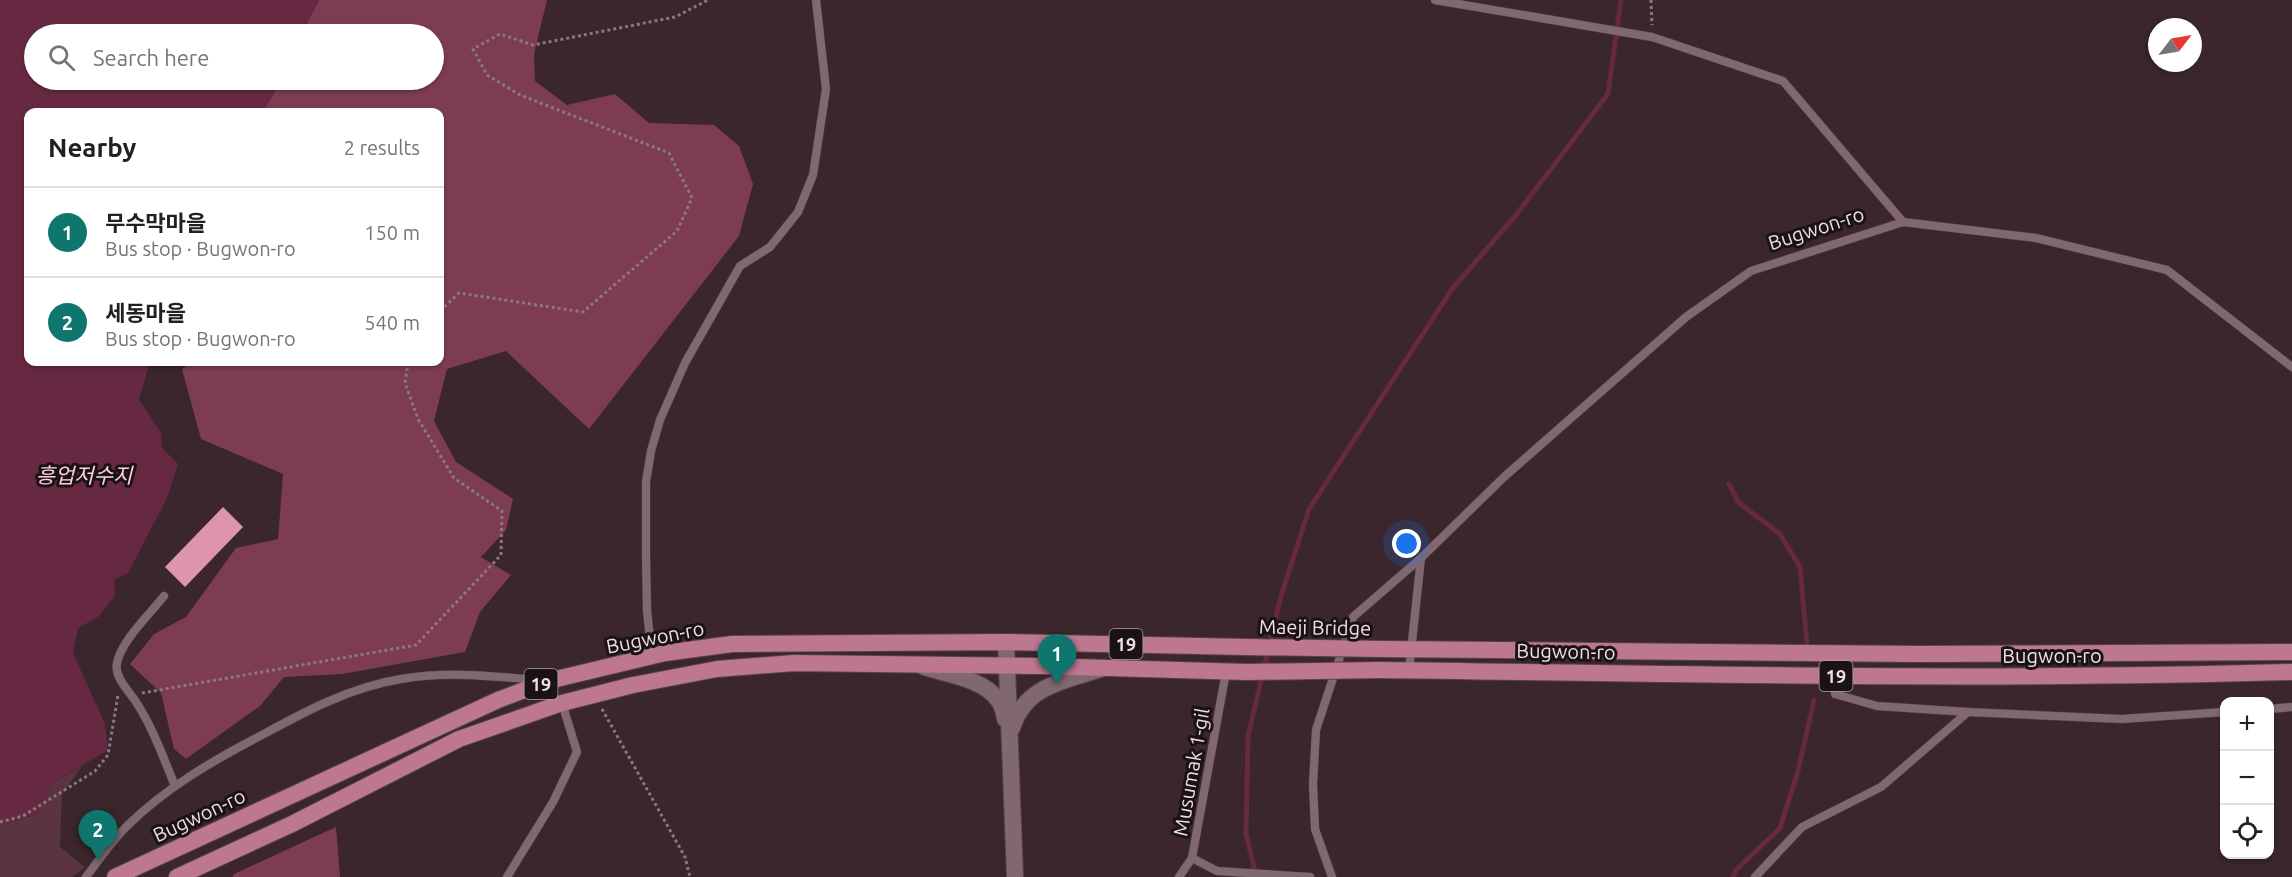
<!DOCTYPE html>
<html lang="en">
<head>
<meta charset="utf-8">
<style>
	body { margin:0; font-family:Ubuntu,"Noto Sans KR",sans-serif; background:#f2f2f2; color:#202124 }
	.controls { position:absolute; right:18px; bottom:18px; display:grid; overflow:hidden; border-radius:12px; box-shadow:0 2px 4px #0004 }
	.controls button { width:54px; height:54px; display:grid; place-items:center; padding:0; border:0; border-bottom:2px solid #e0e0e0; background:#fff; color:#202124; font:30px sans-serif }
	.compass { position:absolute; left:2148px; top:18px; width:54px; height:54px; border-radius:50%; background:#fff; box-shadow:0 2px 4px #0004; rotate:59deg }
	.you { position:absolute; left:1407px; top:544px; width:21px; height:21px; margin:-15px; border:4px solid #fff; border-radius:50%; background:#1a73e8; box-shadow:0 0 0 9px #1a73e833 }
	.badge { display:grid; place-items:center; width:39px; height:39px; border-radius:50%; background:#0f766e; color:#fff; font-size:20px; font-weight:700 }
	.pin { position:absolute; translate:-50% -50px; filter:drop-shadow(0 2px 3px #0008) }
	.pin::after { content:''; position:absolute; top:32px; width:21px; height:18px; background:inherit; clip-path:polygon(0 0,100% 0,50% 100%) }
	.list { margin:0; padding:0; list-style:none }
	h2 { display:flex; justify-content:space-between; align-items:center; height:78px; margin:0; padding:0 24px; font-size:26px }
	h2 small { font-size:20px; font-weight:400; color:#757577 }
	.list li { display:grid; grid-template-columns:39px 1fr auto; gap:18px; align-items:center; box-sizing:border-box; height:90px; padding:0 24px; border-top:2px solid #e0e0e0 }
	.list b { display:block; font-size:22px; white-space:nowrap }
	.list p { margin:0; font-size:20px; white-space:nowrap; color:#757577 }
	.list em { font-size:20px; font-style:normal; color:#757577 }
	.icon { flex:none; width:33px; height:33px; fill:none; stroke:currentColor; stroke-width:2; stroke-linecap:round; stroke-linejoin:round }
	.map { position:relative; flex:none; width:2292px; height:877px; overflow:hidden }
	.search { position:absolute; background:#fff; box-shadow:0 2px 4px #0004; left:24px; top:24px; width:420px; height:66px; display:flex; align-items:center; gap:15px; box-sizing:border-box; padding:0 21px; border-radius:33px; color:#757577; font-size:22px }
	.panel { position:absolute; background:#fff; box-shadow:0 2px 4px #0004; left:24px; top:108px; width:420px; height:258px; border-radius:12px }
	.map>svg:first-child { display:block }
	.green { fill:#5a3441 }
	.forest { fill:#7d3c54 }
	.water { fill:#672941 }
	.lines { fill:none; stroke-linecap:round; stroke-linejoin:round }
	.stream { stroke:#672941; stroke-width:5 }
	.building { fill:#de94ad }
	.service-casing { stroke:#56444b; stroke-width:9 }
	.tertiary-casing { stroke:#56444b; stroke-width:18 }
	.primary-casing { stroke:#56444b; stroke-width:18 }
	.path { stroke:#89787d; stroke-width:3; stroke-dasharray:3 3; stroke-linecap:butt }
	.service { stroke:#816870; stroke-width:8 }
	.tertiary { stroke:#816870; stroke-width:16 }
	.primary { stroke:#be7790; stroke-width:16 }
	.primary-bridge-casing { stroke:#56444b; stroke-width:18; stroke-linecap:butt }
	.primary-bridge { stroke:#be7790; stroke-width:16 }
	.labels { text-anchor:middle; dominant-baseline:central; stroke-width:6; stroke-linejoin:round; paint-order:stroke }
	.shield { fill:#1b1215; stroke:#aea2a5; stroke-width:1.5 }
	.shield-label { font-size:18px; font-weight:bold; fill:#eddfe3 }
	.street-label { font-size:20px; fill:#eddfe3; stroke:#1b1215 }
	.water-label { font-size:21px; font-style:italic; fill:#fcd2df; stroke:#1b1215 }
</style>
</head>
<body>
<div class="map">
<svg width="2292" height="877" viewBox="0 0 2292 877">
	<rect width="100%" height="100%" fill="#3a262c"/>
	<path class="green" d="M 82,766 L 62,794 L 60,847 L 85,867 L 72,877 L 0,877 L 0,825 L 37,814 L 52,783 Z"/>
	<g class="forest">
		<path d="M 319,0 L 547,0 L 534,54 L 535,81 L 567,105 L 615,94 L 649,123 L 714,125 L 739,146 L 753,184 L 739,236 L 589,429 L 506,351 L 447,369 L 434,421 L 456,462 L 513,499 L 506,530 L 481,557 L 511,575 L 480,612 L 465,652 L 342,674 L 284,677 L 260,706 L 186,759 L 174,749 L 161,693 L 130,664 L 154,634 L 186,617 L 236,548 L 278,539 L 283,474 L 201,439 L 182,369 L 192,362 L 440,362 L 440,112 L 263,112 L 281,80 L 434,80 L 434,34 L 301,34 Z"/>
		<path d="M 336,827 L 340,877 L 233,877 L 234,874 Z"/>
	</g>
	<path class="water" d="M 0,0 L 319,0 L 301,34 L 34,34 L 34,80 L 281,80 L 263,112 L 28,112 L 28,362 L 150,362 L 139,399 L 161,433 L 162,448 L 178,464 L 167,498 L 128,573 L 114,580 L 115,595 L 98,617 L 78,628 L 73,653 L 105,724 L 108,750 L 52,783 L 37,814 L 0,825 Z"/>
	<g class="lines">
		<g class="stream">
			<path d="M 1729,484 L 1738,502 L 1780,534 L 1800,567 L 1807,643"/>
			<path d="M 1256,875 L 1246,834 L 1248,736 L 1281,596 L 1309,509 L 1452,289 L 1516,215 L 1608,94 L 1621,0"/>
			<path d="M 1733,877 L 1736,870 L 1780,828 L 1798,771 L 1814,700"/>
		</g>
	</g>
	<path class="building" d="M 223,507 L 243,527 L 185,587 L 165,567 Z"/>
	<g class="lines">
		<defs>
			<g id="service">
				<path d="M 1435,0 L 1652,37 L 1783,81 L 1903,222"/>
				<path d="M 164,596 C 150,614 121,641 117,663 C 114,676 127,689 134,699 C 152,725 163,757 175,786"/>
				<path d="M 652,656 L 647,611 L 646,556 L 646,482 L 651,451 L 660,420 L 685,363 L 740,266 L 770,247 L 798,212 L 813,175 L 826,89 L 816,0"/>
				<path d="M 1409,670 L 1421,558"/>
				<path d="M 1834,676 L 1835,694 L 1877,706 L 1968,712 L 2122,719 L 2224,712"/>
				<path d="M 2270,709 L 2292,707"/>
				<path d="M 1192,858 L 1217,871 L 1310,877"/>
				<path d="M 86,877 C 99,860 111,842 126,827 C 165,788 214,760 262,735 C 306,711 351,687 401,679 C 446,671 493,676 538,680"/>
				<path d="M 507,877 L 553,802 L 577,752 L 562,703"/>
				<path d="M 1179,877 L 1192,858 L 1226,672"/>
				<path d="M 1332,877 L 1315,829 L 1313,784 L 1316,730 L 1353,617 L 1421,558 L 1504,477 L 1686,317 L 1751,271 L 1903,222 L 2036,238 L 2167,270 L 2292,367"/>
				<path d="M 1755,877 L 1802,827 L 1881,787 L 1968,712"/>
			</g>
			<g id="tertiary">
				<path d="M 1006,642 L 1015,877"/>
				<path d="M 924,667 C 948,675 983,678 999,701 C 1002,706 1004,713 1005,719"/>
				<path d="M 1012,728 C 1026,684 1066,681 1104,668"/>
			</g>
			<g id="primary">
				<path d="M 1382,649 L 1918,654 L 2292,652"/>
				<path d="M 1380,670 C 1684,674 1988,681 2292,672"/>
				<path d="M 115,877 L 498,700 L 548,681 L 665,653 L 732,644 L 1006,642 L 1246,647"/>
				<path d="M 177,877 L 292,824 L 459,739 L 562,703 L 633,685 L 717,669 L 794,663 L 1040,666 L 1247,672"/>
			</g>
		</defs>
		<use href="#service" class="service-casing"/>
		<use href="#tertiary" class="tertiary-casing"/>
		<use href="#primary" class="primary-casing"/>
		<g class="path">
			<path d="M 1651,0 L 1652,25"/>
			<path d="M 440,311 L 459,293 L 583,312 L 677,231 L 692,198 L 669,153 L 520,95 L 487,75 L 473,49 L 500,34 L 533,45 L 675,17 L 708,0"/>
			<path d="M 142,693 L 416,645 L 501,555 L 502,511 L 454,478 L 418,419 L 405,383 L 408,362"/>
			<path d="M 602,709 L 685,857 L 690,877"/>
			<path d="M 0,822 L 23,816 L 95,771 L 108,755 L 118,695"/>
		</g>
		<use href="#service" class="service"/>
		<use href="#tertiary" class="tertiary"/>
		<use href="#primary" class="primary"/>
		<defs>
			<g id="primary-bridge">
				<path d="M 1246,647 L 1382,649"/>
				<path d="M 1247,672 L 1380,670"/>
			</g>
		</defs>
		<use href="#primary-bridge" class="primary-bridge-casing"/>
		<use href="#primary-bridge" class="primary-bridge"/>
	</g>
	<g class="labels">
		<g class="shield">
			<rect x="1109.5" y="629" width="33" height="30" rx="4.5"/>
			<rect x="1819.5" y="661" width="33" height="30" rx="4.5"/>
			<rect x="524.5" y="669" width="33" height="30" rx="4.5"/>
		</g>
		<g class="shield-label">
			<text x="1126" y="644">19</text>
			<text x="1836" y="676">19</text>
			<text x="541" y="684">19</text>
		</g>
		<g class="street-label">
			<text transform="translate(1816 228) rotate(-18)">Bugwon-ro</text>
			<text transform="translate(1315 627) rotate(1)">Maeji Bridge</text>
			<text transform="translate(655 637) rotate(-11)">Bugwon-ro</text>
			<text transform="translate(1566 651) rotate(1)">Bugwon-ro</text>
			<text x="2052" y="655">Bugwon-ro</text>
			<text transform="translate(1191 772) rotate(-80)">Musumak 1-gil</text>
			<text transform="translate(199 815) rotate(-25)">Bugwon-ro</text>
		</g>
		<g class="water-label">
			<text x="84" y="475">흥업저수지</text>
		</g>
	</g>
</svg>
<div class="controls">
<button>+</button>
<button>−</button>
<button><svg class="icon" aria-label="locate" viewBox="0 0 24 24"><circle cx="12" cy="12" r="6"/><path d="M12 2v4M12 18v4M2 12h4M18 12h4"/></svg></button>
</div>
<svg class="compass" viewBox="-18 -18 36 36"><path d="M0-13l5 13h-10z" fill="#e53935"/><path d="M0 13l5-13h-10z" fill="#757577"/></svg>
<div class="you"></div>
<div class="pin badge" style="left:1057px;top:684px">1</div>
<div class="pin badge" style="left:98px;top:860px">2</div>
<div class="search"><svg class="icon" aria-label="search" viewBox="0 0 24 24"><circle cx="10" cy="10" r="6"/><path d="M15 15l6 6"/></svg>Search here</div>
<section class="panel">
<h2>Nearby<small>2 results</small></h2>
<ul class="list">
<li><span class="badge">1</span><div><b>무수막마을</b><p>Bus stop · Bugwon-ro</p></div><em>150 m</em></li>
<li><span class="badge">2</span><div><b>세동마을</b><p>Bus stop · Bugwon-ro</p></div><em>540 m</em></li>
</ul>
</section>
</div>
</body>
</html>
